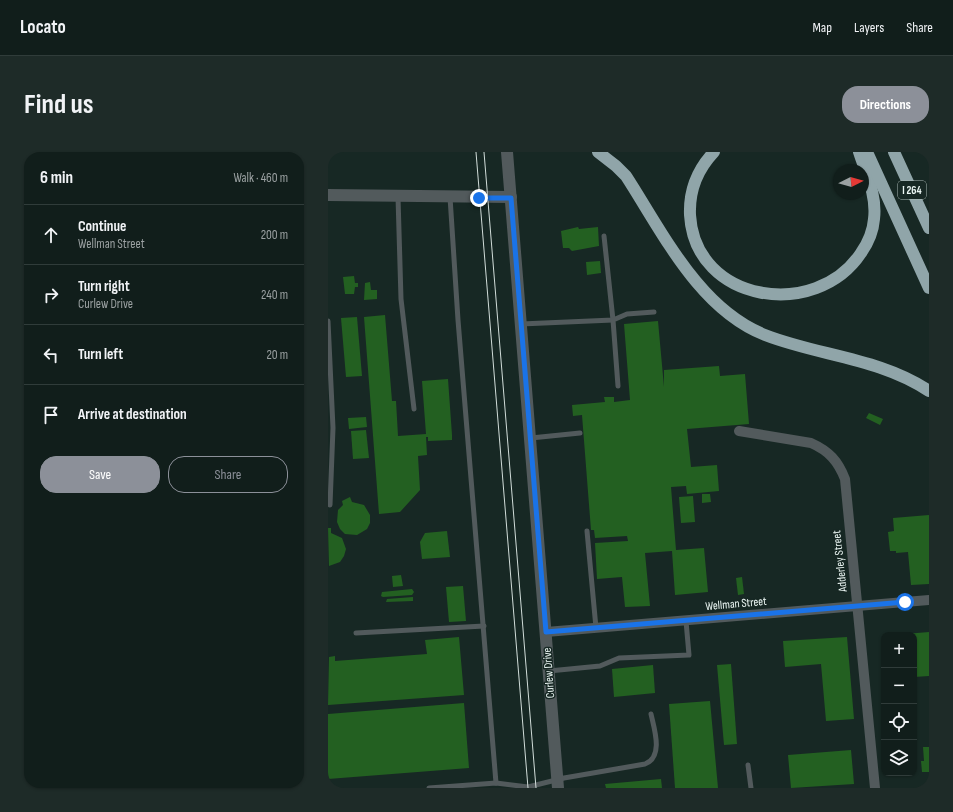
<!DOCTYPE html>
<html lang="en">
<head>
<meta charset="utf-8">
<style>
	body { margin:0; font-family:"Sofia Sans Condensed",sans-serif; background:#1e2b28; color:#f1f3f6 }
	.controls { position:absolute; right:12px; bottom:12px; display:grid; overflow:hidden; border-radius:8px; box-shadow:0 1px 3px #0004 }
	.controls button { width:36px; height:36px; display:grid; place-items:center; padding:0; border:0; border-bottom:1px solid #303c3a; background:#111e1b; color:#f1f3f6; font:20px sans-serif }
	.compass { position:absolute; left:505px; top:12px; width:36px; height:36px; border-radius:50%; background:#111e1b; box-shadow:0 1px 3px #0004; rotate:84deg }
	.stop { position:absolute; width:12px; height:12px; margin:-9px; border:3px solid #1a73e8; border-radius:50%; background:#fff }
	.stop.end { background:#1a73e8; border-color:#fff; box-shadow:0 1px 4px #0008 }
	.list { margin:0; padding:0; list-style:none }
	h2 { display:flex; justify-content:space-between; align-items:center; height:52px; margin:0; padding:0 16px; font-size:17px }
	h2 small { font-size:13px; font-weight:400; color:#9ca2a3 }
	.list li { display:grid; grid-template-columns:26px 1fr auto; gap:12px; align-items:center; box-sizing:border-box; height:60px; padding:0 16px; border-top:1px solid #303c3a }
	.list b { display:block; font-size:15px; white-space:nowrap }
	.list p { margin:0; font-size:13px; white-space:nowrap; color:#9ca2a3 }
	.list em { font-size:13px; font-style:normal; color:#9ca2a3 }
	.actions { display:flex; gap:8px; padding:12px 16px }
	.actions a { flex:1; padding:9px 0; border:1px solid #8c9099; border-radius:16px; text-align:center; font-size:14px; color:#8c9099 }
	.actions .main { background:#8c9099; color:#fff }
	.icon { flex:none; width:22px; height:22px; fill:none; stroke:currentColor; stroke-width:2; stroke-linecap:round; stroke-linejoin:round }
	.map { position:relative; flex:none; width:601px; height:636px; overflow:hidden; border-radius:16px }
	header { display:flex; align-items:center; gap:24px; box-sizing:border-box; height:56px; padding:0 20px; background:#111e1b; border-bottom:1px solid #303c3a }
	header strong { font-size:19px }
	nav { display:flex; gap:22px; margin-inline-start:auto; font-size:14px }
	.intro { display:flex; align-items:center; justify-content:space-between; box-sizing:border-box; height:96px; padding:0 24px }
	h1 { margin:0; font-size:28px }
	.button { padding:10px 18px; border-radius:16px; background:#8c9099; color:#fff; font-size:14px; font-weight:700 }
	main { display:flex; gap:24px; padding:0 24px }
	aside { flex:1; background:#111e1b; border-radius:16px; box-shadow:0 1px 3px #0004 }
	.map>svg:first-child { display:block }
	.building { fill:#236021 }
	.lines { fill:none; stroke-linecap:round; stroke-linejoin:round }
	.service { stroke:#525a5c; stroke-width:5 }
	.minor { stroke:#525a5c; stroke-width:10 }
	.tertiary { stroke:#525a5c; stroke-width:12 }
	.motorway { stroke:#90a5a9; stroke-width:12 }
	.tram { stroke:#d2ddda; stroke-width:1 }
	.route { stroke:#1a73e8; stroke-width:5 }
	.labels { text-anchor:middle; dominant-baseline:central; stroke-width:3; stroke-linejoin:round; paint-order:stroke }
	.shield { fill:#172824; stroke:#acb9b6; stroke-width:1 }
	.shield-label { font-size:11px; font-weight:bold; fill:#ecf7f4 }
	.street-label { font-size:12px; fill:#ecf7f4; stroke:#172824 }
</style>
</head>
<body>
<header>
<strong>Locato</strong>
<nav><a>Map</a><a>Layers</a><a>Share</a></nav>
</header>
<div class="intro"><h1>Find us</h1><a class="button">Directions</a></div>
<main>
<aside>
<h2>6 min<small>Walk · 460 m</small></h2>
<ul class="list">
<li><svg class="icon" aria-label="ahead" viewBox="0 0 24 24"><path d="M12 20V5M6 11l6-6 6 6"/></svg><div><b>Continue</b><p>Wellman Street</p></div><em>200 m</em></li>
<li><svg class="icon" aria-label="right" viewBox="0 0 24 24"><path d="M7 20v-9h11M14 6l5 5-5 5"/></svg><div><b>Turn right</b><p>Curlew Drive</p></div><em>240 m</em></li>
<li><svg class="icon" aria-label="left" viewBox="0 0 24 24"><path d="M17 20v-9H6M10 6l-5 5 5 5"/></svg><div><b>Turn left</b></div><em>20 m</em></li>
<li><svg class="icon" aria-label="arrive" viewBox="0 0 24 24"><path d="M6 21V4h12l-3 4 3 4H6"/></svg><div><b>Arrive at destination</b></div></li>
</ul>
<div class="actions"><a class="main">Save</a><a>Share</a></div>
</aside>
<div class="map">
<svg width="601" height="636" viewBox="0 0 601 636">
	<rect width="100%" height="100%" fill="#172824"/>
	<g class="building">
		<path d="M 250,75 L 251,77 L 270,75 L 271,94 L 244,99 L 241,96 L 235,96 L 233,79 Z"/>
		<path d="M 272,109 L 273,121 L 259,123 L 258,110 Z"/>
		<path d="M 26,124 L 27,131 L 30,131 L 30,135 L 27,135 L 26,142 L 17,142 L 15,125 Z"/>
		<path d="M 42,130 L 43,138 L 49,138 L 49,147 L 36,148 L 37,131 Z"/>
		<path d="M 57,163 L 64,249 L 68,249 L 70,284 L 98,282 L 94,229 L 120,227 L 124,283 L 124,288 L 100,289 L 100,285 L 98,285 L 99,303 L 90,304 L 92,338 L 72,360 L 51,362 L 36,165 Z"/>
		<path d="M 29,165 L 34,224 L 18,225 L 13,166 Z"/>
		<path d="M 330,169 L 336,235 L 336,218 L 391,214 L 392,224 L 417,222 L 421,272 L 359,277 L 363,315 L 389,313 L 391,339 L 359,342 L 358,334 L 343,335 L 348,398 L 376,396 L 380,440 L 347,443 L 344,399 L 317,401 L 322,454 L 297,455 L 294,425 L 269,427 L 267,391 L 300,389 L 299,384 L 267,386 L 266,378 L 263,378 L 254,263 L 245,264 L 244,253 L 277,250 L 276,245 L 286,245 L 286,250 L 302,248 L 296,172 Z"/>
		<path d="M 541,261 L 555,267 L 552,273 L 538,266 Z"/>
		<path d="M 38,265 L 39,275 L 21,277 L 20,266 Z"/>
		<path d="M 38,278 L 41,306 L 25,307 L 23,279 Z"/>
		<path d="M 374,342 L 382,342 L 383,350 L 374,351 Z"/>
		<path d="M 365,344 L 367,370 L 353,371 L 351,345 Z"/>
		<path d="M 22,345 L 24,350 L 36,353 L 42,363 L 42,371 L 39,377 L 29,383 L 17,382 L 12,377 L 9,370 L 10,358 L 15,353 L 14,349 Z"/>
		<path d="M 601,363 L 601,432 L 583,433 L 580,400 L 568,401 L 568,399 L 562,399 L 560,380 L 566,379 L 565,366 Z"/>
		<path d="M 0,376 L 3,376 L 3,381 L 14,386 L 18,397 L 16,404 L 12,410 L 1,414 Z"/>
		<path d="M 119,379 L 122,405 L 94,407 L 92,390 L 97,381 Z"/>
		<path d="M 73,423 L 75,434 L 65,435 L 64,424 Z"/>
		<path d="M 414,425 L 416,442 L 410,443 L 408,426 Z"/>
		<path d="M 135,434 L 138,469 L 121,470 L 118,435 Z"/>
		<path d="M 84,437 L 86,440 L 84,443 L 55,445 L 53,444 L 54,440 Z"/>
		<path d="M 85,445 L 85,449 L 58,450 L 59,447 Z"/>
		<path d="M 601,480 L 601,524 L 586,525 L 586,483 L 577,482 Z"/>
		<path d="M 131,485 L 136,543 L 0,553 L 1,505 L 7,504 L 7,509 L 99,502 L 97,488 Z"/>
		<path d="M 519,485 L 526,567 L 498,569 L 493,512 L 457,515 L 455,489 Z"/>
		<path d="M 403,512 L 409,592 L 396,593 L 389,513 Z"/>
		<path d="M 325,513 L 327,541 L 286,545 L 284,517 Z"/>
		<path d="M 382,549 L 390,636 L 347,636 L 341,552 Z"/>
		<path d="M 136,551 L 141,616 L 0,627 L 0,562 Z"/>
		<path d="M 595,595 L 601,595 L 601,620 L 594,620 L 593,609 L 596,609 Z"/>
		<path d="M 523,598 L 526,632 L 463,636 L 460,603 Z"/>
		<path d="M 333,627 L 334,636 L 278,636 L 277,632 Z"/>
	</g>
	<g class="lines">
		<g class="service">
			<path d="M 70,45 L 73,147 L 86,257"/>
			<path d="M 122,45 L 130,168 L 168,631"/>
			<path d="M 0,169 L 5,276 L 2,353"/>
			<path d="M 193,172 L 285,168 L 276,84"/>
			<path d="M 290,234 L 285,168 L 299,162 L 326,160"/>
			<path d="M 203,286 L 252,281"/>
			<path d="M 259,379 L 268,476"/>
			<path d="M 28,481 L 156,474"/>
			<path d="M 221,519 L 272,514 L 291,506 L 361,503 L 358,469"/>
			<path d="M 420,613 L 423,636"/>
			<path d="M 101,636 L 168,631 L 200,635 L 236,626 L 317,612 C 336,605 326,576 323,562"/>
		</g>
		<g class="minor">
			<path d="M 411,279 L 483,291 C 501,299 510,309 517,327 L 547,636"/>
			<path d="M 218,480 L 601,448"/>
		</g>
		<g class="tertiary">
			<path d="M 179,0 L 230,636"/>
			<path d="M 0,43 L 183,45"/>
		</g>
		<g class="motorway">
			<path d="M 270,0 L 288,14 L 298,24 C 335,81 371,157 437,183 C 491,204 552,206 601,239"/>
			<path d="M 386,0 C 369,18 361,39 362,63 C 367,151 488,169 533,101 C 540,91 545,80 546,67 C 549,43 538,22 531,0"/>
			<path d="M 539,0 L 601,136"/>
			<path d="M 566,0 L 601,76"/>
		</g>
		<g class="tram">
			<path d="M 148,0 L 200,636"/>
			<path d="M 156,0 L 208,636"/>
		</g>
	</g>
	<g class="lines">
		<path class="route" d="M 151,46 L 183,46 L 218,480 L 577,450"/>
	</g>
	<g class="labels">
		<rect class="shield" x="570" y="29" width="28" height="18" rx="3"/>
		<g class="shield-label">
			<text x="584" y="38">I 264</text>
		</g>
		<g class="street-label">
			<text transform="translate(512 409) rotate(-96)">Adderley Street</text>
			<text transform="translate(408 452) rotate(-5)">Wellman Street</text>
			<text transform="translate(221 521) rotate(-94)">Curlew Drive</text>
		</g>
	</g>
</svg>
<div class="controls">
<button>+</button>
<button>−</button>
<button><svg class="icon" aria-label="locate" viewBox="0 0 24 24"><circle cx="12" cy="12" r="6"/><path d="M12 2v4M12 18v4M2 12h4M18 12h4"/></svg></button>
<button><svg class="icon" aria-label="layers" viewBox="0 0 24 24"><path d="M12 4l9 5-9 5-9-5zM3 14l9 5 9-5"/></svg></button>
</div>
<svg class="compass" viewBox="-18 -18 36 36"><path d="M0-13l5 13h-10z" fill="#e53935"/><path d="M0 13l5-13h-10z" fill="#9ca2a3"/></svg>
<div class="stop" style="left:577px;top:450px"></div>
<div class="stop end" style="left:151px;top:46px"></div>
</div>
</main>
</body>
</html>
